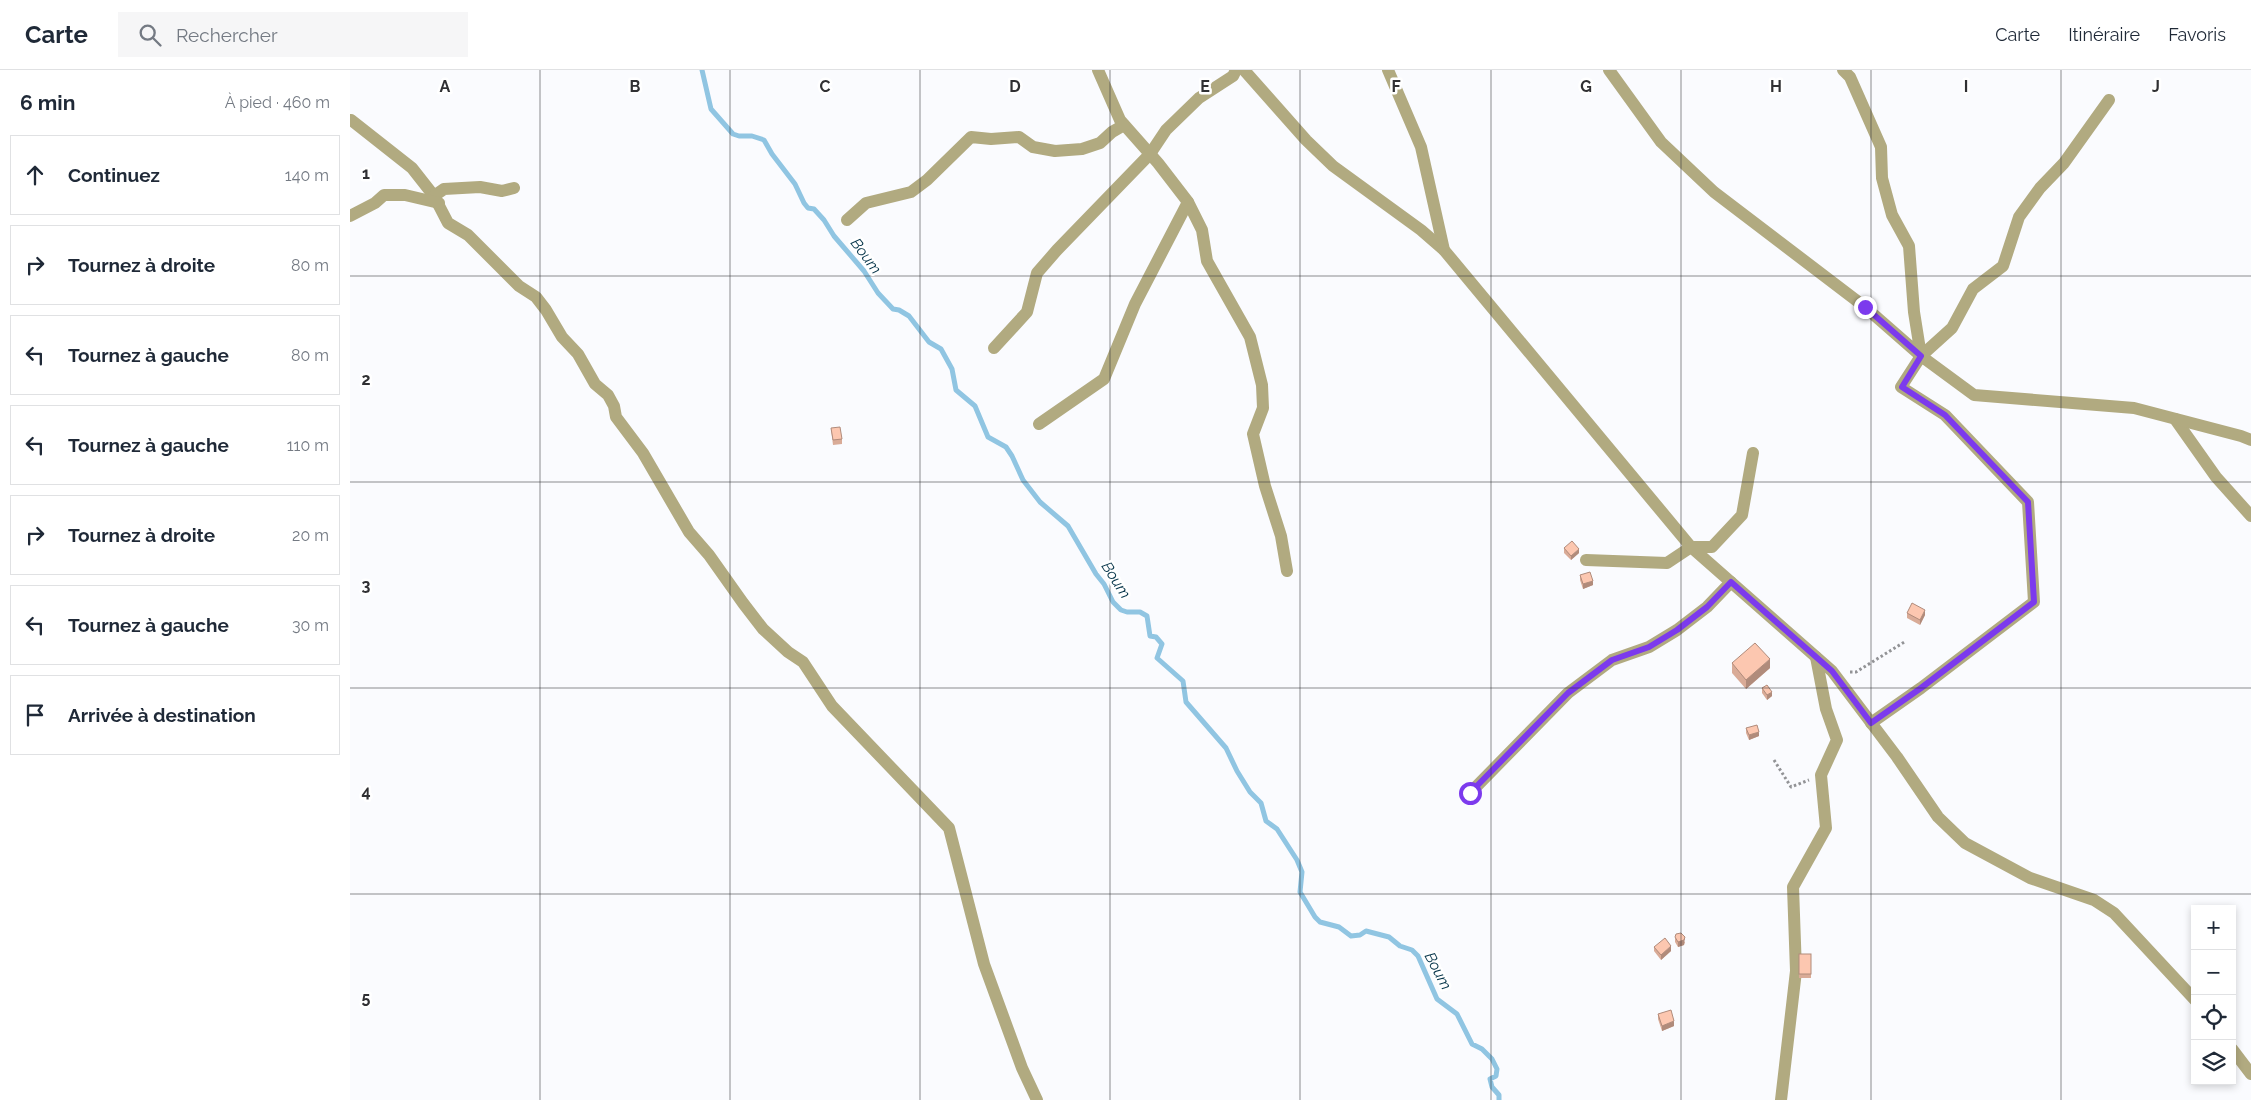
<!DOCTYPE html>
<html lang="fr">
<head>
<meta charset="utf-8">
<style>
	body { margin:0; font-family:Raleway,sans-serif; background:#f6f6f7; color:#1f2937 }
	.controls { position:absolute; right:15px; bottom:15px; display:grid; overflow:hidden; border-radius:0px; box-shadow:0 2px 8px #0003 }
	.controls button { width:45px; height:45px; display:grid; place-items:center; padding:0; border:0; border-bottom:1px solid #e0e1e3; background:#fff; color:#1f2937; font:25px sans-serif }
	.stop { position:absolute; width:15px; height:15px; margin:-11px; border:4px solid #7c3aed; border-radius:50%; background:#fff }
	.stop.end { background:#7c3aed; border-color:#fff; box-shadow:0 1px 5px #0008 }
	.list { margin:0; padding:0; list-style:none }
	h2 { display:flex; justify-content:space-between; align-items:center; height:65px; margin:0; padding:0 20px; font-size:21px }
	h2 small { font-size:16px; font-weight:400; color:#747a83 }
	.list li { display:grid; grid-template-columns:32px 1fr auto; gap:15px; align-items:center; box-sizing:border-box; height:80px; margin:0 10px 10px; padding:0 10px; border:1px solid #e0e1e3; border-radius:0px }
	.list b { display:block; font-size:19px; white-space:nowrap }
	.list em { font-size:16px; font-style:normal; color:#747a83 }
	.icon { flex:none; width:28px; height:28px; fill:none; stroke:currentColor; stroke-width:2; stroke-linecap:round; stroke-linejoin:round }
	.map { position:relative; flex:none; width:1901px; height:1030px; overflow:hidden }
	header { display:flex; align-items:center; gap:30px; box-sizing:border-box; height:70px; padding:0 25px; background:#fff; border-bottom:1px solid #e0e1e3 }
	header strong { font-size:24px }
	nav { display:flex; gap:28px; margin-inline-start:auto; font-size:18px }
	.search { width:350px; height:45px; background:#f6f6f7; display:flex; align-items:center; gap:12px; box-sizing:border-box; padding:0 18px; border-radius:0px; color:#747a83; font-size:19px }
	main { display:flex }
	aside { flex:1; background:#fff }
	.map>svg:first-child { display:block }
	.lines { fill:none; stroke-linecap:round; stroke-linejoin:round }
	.stream { stroke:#90c5e2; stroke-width:5 }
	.path { stroke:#929396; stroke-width:3; stroke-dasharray:2.5 2.5; stroke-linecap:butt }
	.street { stroke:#b1aa80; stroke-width:12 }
	.wall { fill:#d9ab97 }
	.shaded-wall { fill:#b08b7b }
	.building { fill:#fcc7b0; stroke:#b08b7b }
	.route { stroke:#7c3aed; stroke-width:6 }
	.grid { fill:none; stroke:#303033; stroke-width:1; stroke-opacity:0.55 }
	.labels { text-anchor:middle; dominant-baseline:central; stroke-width:5; stroke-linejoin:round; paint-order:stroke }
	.water-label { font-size:15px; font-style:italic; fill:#033247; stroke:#fff }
	.grid-label { font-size:16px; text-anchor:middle; font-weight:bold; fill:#303033; stroke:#fff; stroke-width:5; stroke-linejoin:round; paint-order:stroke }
</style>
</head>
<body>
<header>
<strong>Carte</strong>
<div class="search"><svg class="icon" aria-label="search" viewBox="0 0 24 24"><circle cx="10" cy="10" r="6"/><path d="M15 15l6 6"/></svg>Rechercher</div>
<nav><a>Carte</a><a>Itinéraire</a><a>Favoris</a></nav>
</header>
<main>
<aside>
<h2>6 min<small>À pied · 460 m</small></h2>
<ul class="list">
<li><svg class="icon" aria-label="ahead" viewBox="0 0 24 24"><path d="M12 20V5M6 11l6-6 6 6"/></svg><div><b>Continuez</b></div><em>140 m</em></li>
<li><svg class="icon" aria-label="right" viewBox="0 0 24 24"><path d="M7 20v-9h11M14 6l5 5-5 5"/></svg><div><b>Tournez à droite</b></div><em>80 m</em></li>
<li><svg class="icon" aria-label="left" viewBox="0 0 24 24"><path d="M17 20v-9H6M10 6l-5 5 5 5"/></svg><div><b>Tournez à gauche</b></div><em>80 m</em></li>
<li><svg class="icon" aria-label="left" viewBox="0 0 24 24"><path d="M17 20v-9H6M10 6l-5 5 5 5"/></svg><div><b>Tournez à gauche</b></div><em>110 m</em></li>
<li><svg class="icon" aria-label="right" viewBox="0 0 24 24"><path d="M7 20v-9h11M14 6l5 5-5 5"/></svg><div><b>Tournez à droite</b></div><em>20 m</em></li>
<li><svg class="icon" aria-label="left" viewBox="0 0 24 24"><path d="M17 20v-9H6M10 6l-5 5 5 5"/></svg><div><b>Tournez à gauche</b></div><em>30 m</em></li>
<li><svg class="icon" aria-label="arrive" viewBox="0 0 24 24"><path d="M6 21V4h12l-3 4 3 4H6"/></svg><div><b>Arrivée à destination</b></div></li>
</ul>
</aside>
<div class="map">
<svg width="1901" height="1030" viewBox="0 0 1901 1030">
	<rect width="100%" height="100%" fill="#fafbfe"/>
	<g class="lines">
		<path class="stream" d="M 352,0 L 361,39 L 383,64 L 389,66 L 402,66 L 414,70 L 422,84 L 445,114 L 454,133 L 458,138 L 464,139 L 474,150 L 484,166 L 514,201 L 528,223 L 543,239 L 549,240 L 559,246 L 579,272 L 591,279 L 602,299 L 606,320 L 625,336 L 638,367 L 656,377 L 662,386 L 673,410 L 690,432 L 718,456 L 746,504 L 754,514 L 763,532 L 771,540 L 777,542 L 790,542 L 797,546 L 800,566 L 806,567 L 812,574 L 807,588 L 833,611 L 836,632 L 876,678 L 887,701 L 900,722 L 911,733 L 916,751 L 927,759 L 947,790 L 952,802 L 950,822 L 965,847 L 970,852 L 989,857 L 1001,866 L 1010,865 L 1016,861 L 1039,867 L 1050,876 L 1062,880 L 1068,886 L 1087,929 L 1107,944 L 1122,974 L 1132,979 L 1142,989 L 1147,999 L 1146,1006 L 1140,1009 L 1142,1017 L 1149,1025 L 1149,1030"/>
		<g class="path">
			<path d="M 1500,602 L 1506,602 L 1556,571"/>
			<path d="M 1424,690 L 1441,717 L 1459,710"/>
		</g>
		<g class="street">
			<path d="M 748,0 L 770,50 L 808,93 L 838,132 L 852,160 L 857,191 L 900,267 L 912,315 L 913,338 L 903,364 L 915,416 L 931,466 L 937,501"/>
			<path d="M 894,0 L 956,70 L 983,96 L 1071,160 L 1094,180"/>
			<path d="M 1038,0 L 1071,77 L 1094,180 L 1341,477 L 1482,601 L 1547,687 L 1588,747 L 1615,773 L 1680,808 L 1744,830 L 1764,843 L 1845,930"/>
			<path d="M 1259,0 L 1311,72 L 1364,122 L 1515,237 L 1571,286 L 1564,242 L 1559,176 L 1542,145 L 1532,108 L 1531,77 L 1500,7 L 1493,0"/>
			<path d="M 1,50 L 62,98 L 84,126 L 98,153 L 118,165 L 169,216 L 186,227 L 196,240 L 212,267 L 228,284 L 245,314 L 258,325 L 264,336 L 266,347 L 293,383 L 339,462 L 359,485 L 393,533 L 413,559 L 438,582 L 453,592 L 482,636 L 599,758 L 634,894 L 672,998 L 687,1030"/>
			<path d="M 84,126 L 94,119 L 130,117 L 152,121 L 164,118"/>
			<path d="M 0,146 L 25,133 L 34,125 L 55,125 L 89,133"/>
			<path d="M 497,150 L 516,133 L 561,122 L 577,110 L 621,67 L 641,69 L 669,67 L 683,77 L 705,81 L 732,79 L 750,73 L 762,62 L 774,55"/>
			<path d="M 644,278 L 677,242 L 687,203 L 707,180 L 800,84 L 816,60 L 849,28 L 883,6 L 886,0"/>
			<path d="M 1571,286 L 1602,258 L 1623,219 L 1653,196 L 1669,147 L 1690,118 L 1714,93 L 1759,30"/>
			<path d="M 1825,349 L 1866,407 L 1901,446"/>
			<path d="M 689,354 L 754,309 L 785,234 L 838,132"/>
			<path d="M 1236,490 L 1317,493 L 1341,477 L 1362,477 L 1392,445 L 1403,383"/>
			<path d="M 1521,653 L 1571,618 L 1684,532 L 1678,432 L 1595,345 L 1551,317 L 1571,286 L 1624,325 L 1784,338 L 1891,366 L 1901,370"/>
			<path d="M 1120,723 L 1218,623 L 1262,590 L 1299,577 L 1327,560 L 1357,537 L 1381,512"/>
			<path d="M 1882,979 L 1901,1004"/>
			<path d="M 1431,1030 L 1446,901 L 1443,817 L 1476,758 L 1471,705 L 1487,670 L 1476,639 L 1466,587"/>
		</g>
	</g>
	<g class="wall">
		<path d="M 481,358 L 492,369 L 492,374 L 483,375 Z"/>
		<path d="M 1214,478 L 1229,483 L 1221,490 L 1214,483 Z"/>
		<path d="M 1230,505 L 1243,515 L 1233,519 L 1230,510 Z"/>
		<path d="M 1557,543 L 1575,545 L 1570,555 L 1557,548 Z"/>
		<path d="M 1382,593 L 1420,598 L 1396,619 L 1382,603 Z"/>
		<path d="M 1412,618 L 1422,626 L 1417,630 L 1412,623 Z"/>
		<path d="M 1396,658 L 1409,666 L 1399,670 L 1396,663 Z"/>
		<path d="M 1325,867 L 1335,872 L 1334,875 L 1328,877 L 1325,872 Z"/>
		<path d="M 1304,877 L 1321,881 L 1311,890 L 1304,881 Z"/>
		<rect x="1449" y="884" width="12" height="24"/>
		<path d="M 1308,944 L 1324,956 L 1312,961 L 1308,949 Z"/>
	</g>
	<g class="shaded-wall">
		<path d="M 1229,479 L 1229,483 L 1221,490 L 1221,486 Z"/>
		<path d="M 1243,511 L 1243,515 L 1233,519 L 1233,514 Z"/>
		<path d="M 1575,540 L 1575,545 L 1570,555 L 1570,550 Z"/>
		<path d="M 1420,589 L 1420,598 L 1396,619 L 1396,610 Z"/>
		<path d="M 1422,622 L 1422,626 L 1417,630 L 1417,625 Z"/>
		<path d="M 1409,662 L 1409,666 L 1399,670 L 1399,665 Z"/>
		<path d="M 1335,867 L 1334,875 L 1328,877 L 1328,872 Z"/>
		<path d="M 1321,876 L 1321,881 L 1311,890 L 1311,885 Z"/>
		<path d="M 1324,951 L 1324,956 L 1312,961 L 1312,956 Z"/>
	</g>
	<g class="building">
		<path d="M 490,357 L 492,369 L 483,370 L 481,358 Z"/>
		<path d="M 1222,471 L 1229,479 L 1221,486 L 1214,478 Z"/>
		<path d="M 1240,502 L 1243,511 L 1233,514 L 1230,505 Z"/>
		<path d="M 1562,533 L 1575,540 L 1570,550 L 1557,543 Z"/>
		<path d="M 1405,573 L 1420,589 L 1396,610 L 1382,593 Z"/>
		<path d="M 1417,615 L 1422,622 L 1417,625 L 1412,618 Z"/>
		<path d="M 1407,655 L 1409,662 L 1399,665 L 1396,658 Z"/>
		<path d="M 1331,863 L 1335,867 L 1334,870 L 1328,872 L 1325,867 L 1326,864 Z"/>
		<path d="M 1315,868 L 1321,876 L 1311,885 L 1304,877 Z"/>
		<rect x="1449" y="884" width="12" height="20"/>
		<path d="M 1321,940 L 1324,951 L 1312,956 L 1308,944 Z"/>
	</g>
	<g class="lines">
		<path class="route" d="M 1120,723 L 1218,623 L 1262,590 L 1299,577 L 1327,560 L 1357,537 L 1381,512 L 1482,601 L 1521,653 L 1571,618 L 1684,532 L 1678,432 L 1595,345 L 1552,317 L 1571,286 L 1515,237"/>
	</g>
	<path class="grid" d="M 190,0 L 190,1030M 380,0 L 380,1030M 570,0 L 570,1030M 760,0 L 760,1030M 950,0 L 950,1030M 1141,0 L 1141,1030M 1331,0 L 1331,1030M 1521,0 L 1521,1030M 1711,0 L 1711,1030M 0,206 L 1901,206M 0,412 L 1901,412M 0,618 L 1901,618M 0,824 L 1901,824"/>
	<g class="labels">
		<g class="water-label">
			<text transform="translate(516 186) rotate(53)">Boum</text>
			<text transform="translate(766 510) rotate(57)">Boum</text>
			<text transform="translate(1088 901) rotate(62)">Boum</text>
		</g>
	</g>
	<g class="grid-label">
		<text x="95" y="22">A</text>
		<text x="285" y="22">B</text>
		<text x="475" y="22">C</text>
		<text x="665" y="22">D</text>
		<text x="855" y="22">E</text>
		<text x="1046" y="22">F</text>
		<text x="1236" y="22">G</text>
		<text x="1426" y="22">H</text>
		<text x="1616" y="22">I</text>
		<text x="1806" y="22">J</text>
		<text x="16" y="109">1</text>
		<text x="16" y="315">2</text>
		<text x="16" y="521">3</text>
		<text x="16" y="727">4</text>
		<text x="16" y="933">5</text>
	</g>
</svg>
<div class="controls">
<button>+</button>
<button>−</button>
<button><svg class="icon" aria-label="locate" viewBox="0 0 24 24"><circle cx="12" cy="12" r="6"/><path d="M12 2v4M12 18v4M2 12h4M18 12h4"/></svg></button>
<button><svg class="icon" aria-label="layers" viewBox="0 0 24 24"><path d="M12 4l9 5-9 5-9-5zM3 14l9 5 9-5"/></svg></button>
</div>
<div class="stop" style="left:1120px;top:723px"></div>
<div class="stop end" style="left:1515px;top:237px"></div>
</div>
</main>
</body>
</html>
